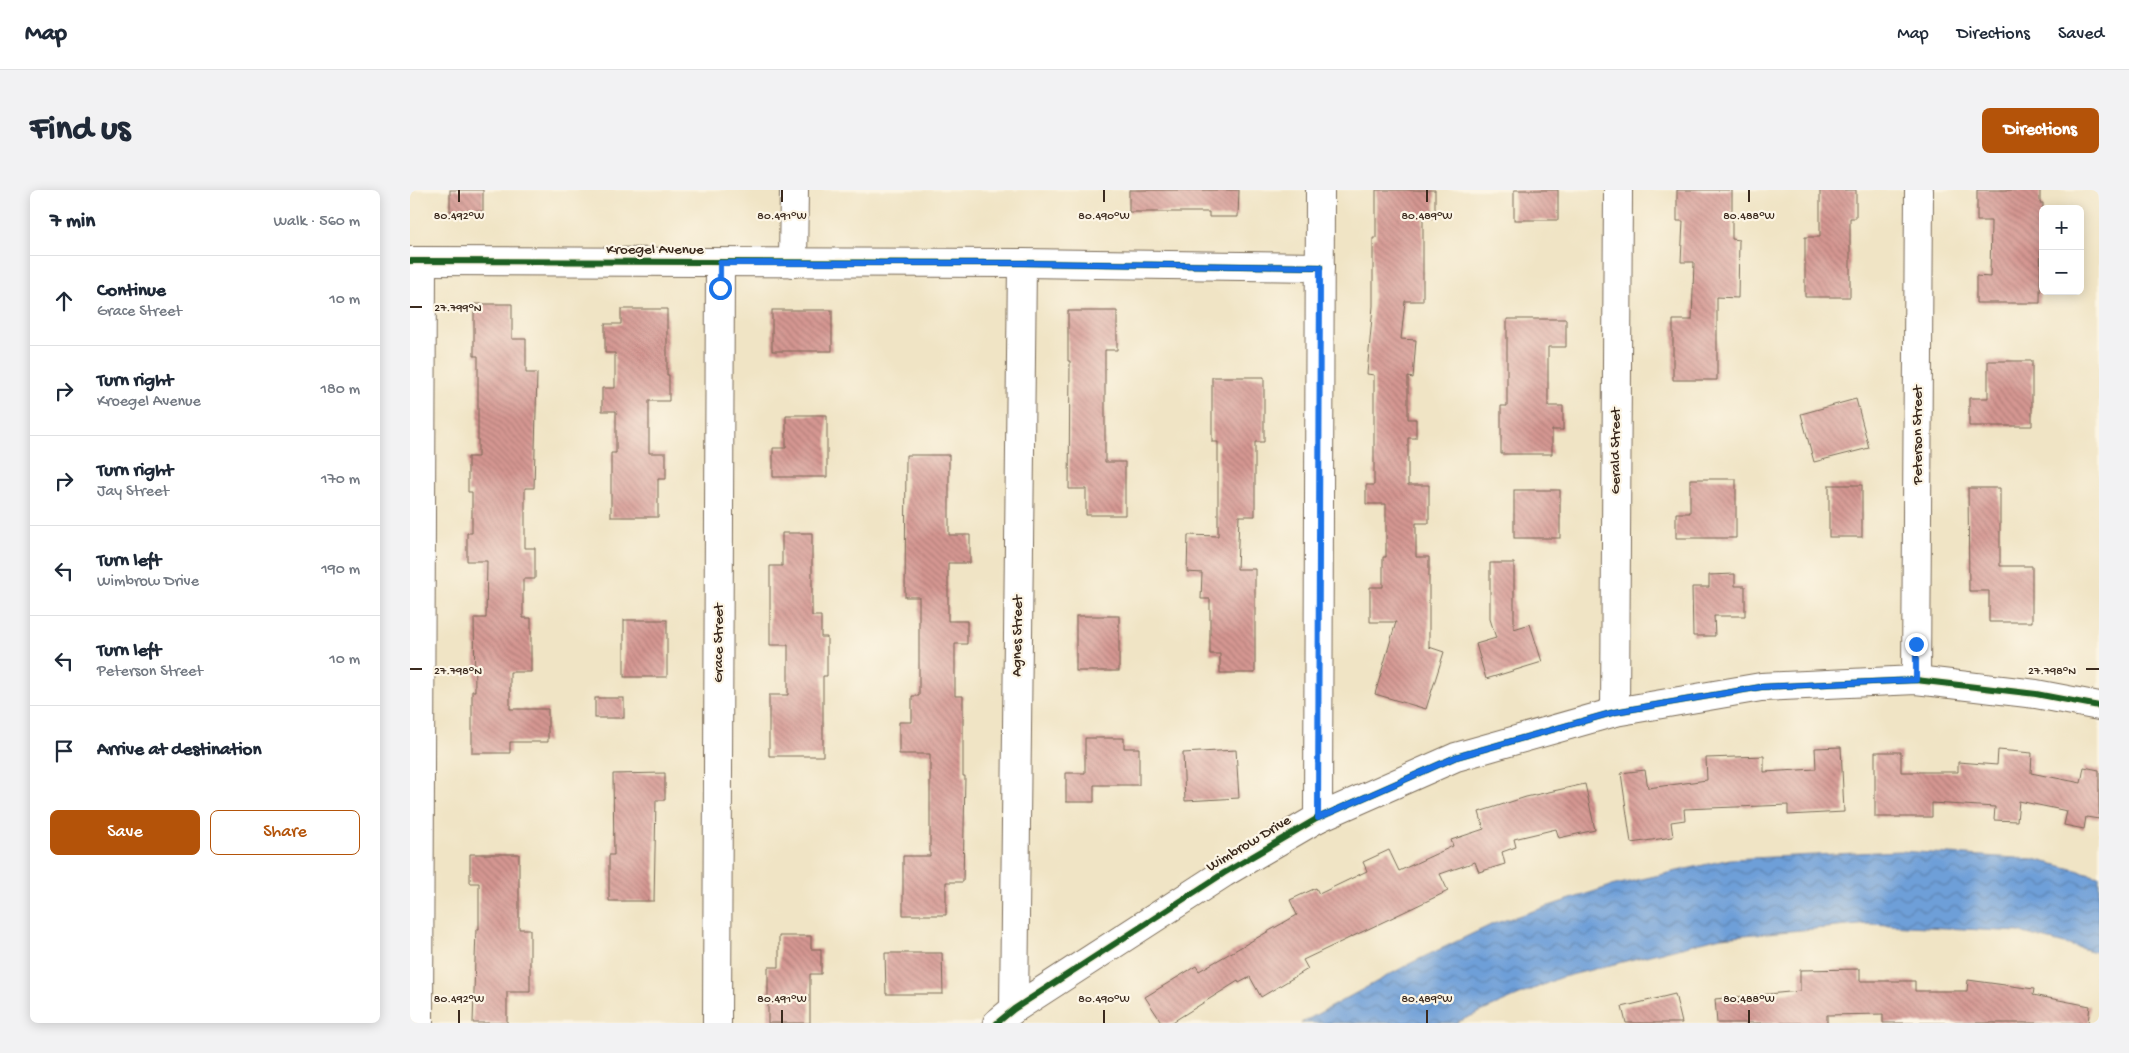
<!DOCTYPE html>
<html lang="en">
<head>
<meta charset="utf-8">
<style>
	body { margin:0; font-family:"Gochi Hand",sans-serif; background:#f2f2f3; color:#1f2937 }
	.controls { position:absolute; right:15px; top:15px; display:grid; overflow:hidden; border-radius:8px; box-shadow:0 2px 12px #0003 }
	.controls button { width:45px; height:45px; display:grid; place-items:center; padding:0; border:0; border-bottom:1px solid #e0e1e3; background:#fff; color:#1f2937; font:25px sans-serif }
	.stop { position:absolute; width:15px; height:15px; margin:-11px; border:4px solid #1a73e8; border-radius:50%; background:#fff }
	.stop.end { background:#1a73e8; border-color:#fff; box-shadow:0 1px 5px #0008 }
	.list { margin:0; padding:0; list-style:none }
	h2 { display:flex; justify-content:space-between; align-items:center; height:65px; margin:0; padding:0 20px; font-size:21px }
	h2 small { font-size:16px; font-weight:400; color:#747a83 }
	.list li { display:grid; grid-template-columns:32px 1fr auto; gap:15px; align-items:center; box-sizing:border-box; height:90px; padding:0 20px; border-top:1px solid #e0e1e3 }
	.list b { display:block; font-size:19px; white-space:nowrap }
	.list p { margin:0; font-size:16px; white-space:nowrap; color:#747a83 }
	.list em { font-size:16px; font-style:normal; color:#747a83 }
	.actions { display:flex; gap:10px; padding:15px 20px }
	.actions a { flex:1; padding:11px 0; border:1px solid #b45309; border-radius:8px; text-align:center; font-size:18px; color:#b45309 }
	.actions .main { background:#b45309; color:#fff }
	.icon { flex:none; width:28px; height:28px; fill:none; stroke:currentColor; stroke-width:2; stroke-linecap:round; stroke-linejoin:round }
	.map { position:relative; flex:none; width:1689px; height:833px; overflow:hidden; border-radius:8px }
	header { display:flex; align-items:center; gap:30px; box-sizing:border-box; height:70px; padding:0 25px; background:#fff; border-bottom:1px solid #e0e1e3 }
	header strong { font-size:24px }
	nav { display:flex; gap:28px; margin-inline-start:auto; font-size:18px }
	.intro { display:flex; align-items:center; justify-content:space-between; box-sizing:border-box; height:120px; padding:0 30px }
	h1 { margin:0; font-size:35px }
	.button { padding:12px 22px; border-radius:8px; background:#b45309; color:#fff; font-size:18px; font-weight:700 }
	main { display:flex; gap:30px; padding:0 30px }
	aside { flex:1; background:#fff; border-radius:8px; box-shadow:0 2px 12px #0003 }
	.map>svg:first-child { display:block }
	.water { fill:url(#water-waves); stroke:#54647b }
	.building { fill:url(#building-back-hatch) }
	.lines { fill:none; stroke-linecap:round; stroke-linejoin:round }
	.minor-casing { stroke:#7a6b58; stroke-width:30 }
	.minor { stroke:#fff; stroke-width:28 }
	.cycleway-casing { stroke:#fcf5e5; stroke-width:9 }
	.cycleway { stroke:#1b5e20; stroke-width:6 }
	.route { stroke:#1a73e8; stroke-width:6 }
	.ticks { fill:none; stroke:#3b2a1e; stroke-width:2 }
	.labels { text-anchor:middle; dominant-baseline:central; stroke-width:4.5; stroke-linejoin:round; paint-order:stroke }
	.street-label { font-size:15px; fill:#3b2a1e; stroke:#fcf5e5 }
	.ticks-label { font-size:12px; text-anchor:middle; fill:#3b2a1e; stroke:#fcf5e5; stroke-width:4.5; stroke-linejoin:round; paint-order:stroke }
</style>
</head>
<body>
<header>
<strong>Map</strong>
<nav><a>Map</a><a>Directions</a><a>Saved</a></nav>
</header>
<div class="intro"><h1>Find us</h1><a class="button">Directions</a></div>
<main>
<aside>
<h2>7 min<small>Walk · 560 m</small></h2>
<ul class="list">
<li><svg class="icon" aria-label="ahead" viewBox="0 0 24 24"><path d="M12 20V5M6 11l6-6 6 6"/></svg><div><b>Continue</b><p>Grace Street</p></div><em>10 m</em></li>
<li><svg class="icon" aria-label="right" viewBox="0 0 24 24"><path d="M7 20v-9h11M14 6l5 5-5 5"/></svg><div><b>Turn right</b><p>Kroegel Avenue</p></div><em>180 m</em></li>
<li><svg class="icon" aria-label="right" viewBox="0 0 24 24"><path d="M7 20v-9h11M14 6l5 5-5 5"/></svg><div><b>Turn right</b><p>Jay Street</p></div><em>170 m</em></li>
<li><svg class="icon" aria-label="left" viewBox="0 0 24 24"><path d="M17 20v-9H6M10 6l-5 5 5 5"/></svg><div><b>Turn left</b><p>Wimbrow Drive</p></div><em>190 m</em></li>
<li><svg class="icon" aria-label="left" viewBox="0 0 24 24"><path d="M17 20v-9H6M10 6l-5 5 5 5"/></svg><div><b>Turn left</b><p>Peterson Street</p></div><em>10 m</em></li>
<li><svg class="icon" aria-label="arrive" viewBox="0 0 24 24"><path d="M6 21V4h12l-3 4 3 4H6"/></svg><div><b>Arrive at destination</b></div></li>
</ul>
<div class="actions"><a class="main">Save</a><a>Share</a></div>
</aside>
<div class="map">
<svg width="1689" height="833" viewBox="0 0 1689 833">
	<defs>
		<pattern id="water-waves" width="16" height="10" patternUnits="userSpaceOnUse" patternTransform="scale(1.25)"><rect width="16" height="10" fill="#6e9fd8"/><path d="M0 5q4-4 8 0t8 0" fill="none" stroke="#5c82af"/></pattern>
		<pattern id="building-back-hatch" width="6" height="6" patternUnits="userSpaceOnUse" patternTransform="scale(1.25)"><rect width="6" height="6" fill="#d59792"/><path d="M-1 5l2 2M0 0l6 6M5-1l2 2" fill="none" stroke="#ae7b77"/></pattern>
	</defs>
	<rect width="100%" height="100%" fill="#fcf5e5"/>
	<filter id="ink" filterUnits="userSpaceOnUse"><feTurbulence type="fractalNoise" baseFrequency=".02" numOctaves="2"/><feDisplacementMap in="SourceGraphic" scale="10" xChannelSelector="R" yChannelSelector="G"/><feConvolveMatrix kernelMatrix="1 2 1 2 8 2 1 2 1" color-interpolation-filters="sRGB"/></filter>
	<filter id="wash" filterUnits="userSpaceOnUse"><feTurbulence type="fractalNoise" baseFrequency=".0096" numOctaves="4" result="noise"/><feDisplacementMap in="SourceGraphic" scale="20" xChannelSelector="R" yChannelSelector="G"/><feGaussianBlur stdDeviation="1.12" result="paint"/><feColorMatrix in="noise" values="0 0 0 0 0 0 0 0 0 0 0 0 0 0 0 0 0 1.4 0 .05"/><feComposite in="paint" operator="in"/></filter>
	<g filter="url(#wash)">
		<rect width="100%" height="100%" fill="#f0e4c5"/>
		<path class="water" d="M 1489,661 L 1624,669 L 1689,686 L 1689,763 L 1609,742 L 1461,734 L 1311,747 L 1149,788 L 1045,833 L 891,833 L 1001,773 L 1083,734 L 1201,696 L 1320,669 Z"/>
		<g id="blocks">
			<g class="building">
				<rect x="40" y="0" width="33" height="21"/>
				<path d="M 719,0 L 829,0 L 828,27 L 799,27 L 799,22 L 719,22 Z"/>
				<path d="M 966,0 L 1025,0 L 1025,28 L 1013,28 L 1013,111 L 995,111 L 991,149 L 1006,150 L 1003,188 L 998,187 L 998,229 L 1006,229 L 1006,248 L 998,248 L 998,295 L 1019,295 L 1019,333 L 1006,333 L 1006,367 L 1019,367 L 1019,457 L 1034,462 L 1016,519 L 965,504 L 986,432 L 960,432 L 960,397 L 973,397 L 973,367 L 976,367 L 976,314 L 956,314 L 956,295 L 964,295 L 964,185 L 957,184 L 963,116 L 963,48 L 966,48 Z"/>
				<rect x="1104" y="0" width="44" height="30"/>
				<path d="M 1267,0 L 1322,0 L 1322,49 L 1329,50 L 1328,108 L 1307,107 L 1307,190 L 1263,190 L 1263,130 L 1282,130 L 1284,72 L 1271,72 L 1273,31 L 1267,31 Z"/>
				<path d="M 1410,0 L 1446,0 L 1446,28 L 1440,28 L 1440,107 L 1395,107 L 1395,47 L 1410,47 Z"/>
				<path d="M 1567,0 L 1630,0 L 1630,13 L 1633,13 L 1633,31 L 1631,31 L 1630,113 L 1566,113 L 1566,86 L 1580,87 L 1581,31 L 1567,31 Z"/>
				<path d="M 64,114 L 102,114 L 102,149 L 116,149 L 116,183 L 127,183 L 124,298 L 115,298 L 115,358 L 125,358 L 125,389 L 113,389 L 113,428 L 121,428 L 121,482 L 100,482 L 100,519 L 138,519 L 138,552 L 100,552 L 100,563 L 62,563 L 62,501 L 65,501 L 64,428 L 76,428 L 77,371 L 57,371 L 57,343 L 62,343 L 62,302 L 58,302 L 58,267 L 68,267 L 68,166 L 64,166 Z"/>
				<path d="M 211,119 L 257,119 L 257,185 L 259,185 L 259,211 L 239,211 L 239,263 L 256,263 L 256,289 L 248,289 L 248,327 L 201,327 L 201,263 L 206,263 L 206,221 L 192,221 L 192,198 L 205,198 L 205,163 L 195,163 L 195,134 L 211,134 Z"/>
				<rect x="362" y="120" width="60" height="41"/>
				<path d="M 658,121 L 707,121 L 707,160 L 695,160 L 695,272 L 715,272 L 715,325 L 676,325 L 676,299 L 659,299 L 660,171 L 658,171 Z"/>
				<path d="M 1097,129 L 1156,129 L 1156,157 L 1138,157 L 1138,216 L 1153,216 L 1153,240 L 1142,240 L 1142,264 L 1091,264 L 1091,216 L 1097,216 Z"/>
				<path d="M 1578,171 L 1622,171 L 1622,236 L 1559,236 L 1559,208 L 1578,208 Z"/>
				<path d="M 802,187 L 854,187 L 854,252 L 845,252 L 845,326 L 829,326 L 827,379 L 845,379 L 845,483 L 810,483 L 810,464 L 800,464 L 800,409 L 791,409 L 792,383 L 777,382 L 778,345 L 808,346 L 808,252 L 802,252 Z"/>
				<path d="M 1446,209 L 1459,258 L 1404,272 L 1391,224 Z"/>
				<path d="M 376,225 L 417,225 L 417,287 L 363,287 L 363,258 L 376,258 Z"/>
				<path d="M 496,265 L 539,265 L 539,345 L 560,345 L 560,373 L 538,373 L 538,431 L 557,431 L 557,454 L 545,454 L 545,506 L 553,506 L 553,586 L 555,586 L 553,692 L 536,692 L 536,725 L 493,725 L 493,666 L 520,666 L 520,564 L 489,564 L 489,532 L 502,532 L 502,506 L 509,506 L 509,407 L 495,407 Z"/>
				<path d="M 1280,289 L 1326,289 L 1326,348 L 1266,348 L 1266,323 L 1280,323 Z"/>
				<rect x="1419" y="295" width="33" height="52"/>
				<path d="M 1558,298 L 1590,298 L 1590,376 L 1622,376 L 1622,432 L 1579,432 L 1579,401 L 1559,401 Z"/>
				<rect x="1104" y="300" width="46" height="48"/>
				<path d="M 372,343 L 402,343 L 402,426 L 411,426 L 411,447 L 417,447 L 417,486 L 413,486 L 413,566 L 359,566 L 359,505 L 378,505 L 378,455 L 360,455 L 360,376 L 372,376 Z"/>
				<path d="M 1080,373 L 1104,373 L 1104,439 L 1120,434 L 1132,472 L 1076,489 L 1066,454 L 1086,448 L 1080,429 Z"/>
				<path d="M 1325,384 L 1325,396 L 1335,396 L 1335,426 L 1304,426 L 1305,446 L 1283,446 L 1282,397 L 1299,397 L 1299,385 Z"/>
				<rect x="666" y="426" width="43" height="55"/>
				<rect x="214" y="430" width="43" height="57"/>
				<rect x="185" y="508" width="29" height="20"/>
				<path d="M 675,548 L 714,548 L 714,558 L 729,558 L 729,595 L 684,595 L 684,612 L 656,612 L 656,583 L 675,583 Z"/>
				<path d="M 1431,557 L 1434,622 L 1378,625 L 1378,615 L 1274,619 L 1275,630 L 1261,632 L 1263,647 L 1221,653 L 1211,583 L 1235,580 L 1238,598 L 1297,590 L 1296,568 L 1354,566 L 1354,582 L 1406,579 L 1405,558 Z"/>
				<path d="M 826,560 L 829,608 L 775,611 L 773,563 Z"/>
				<path d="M 1588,560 L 1622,563 L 1621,583 L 1671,593 L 1674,577 L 1689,580 L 1689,629 L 1676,627 L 1674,639 L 1654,635 L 1657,621 L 1609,611 L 1607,631 L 1584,630 L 1585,617 L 1522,613 L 1522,627 L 1465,627 L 1465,562 L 1491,562 L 1491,582 L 1548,582 L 1548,572 L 1587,575 Z"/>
				<path d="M 255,583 L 255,610 L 246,610 L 244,711 L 199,711 L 199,665 L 204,665 L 203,584 Z"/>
				<path d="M 1175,594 L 1185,640 L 1149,648 L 1146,639 L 1104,649 L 1106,657 L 1092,662 L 1095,674 L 1069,682 L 1065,672 L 1030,684 L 1038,701 L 893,770 L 898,779 L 851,807 L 840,787 L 829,793 L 828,791 L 761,833 L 752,833 L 735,807 L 786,776 L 789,781 L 887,725 L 880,710 L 906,698 L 909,704 L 957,681 L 953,672 L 979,660 L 989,681 L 1043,656 L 1041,650 L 1074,639 L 1069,622 L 1116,607 Z"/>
				<path d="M 60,664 L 109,664 L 109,739 L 120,739 L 120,802 L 97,802 L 97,833 L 63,833 L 66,739 L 69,739 L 69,693 L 60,693 Z"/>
				<path d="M 369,746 L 401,746 L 401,759 L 411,759 L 411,784 L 400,784 L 400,833 L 358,833 L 358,777 L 369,777 Z"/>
				<path d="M 475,763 L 532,763 L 533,804 L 476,804 Z"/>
				<path d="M 1450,779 L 1450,791 L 1505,791 L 1505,801 L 1557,801 L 1558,790 L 1624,799 L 1623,805 L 1680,816 L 1678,833 L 1473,833 L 1473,824 L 1417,825 L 1417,833 L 1307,833 L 1305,809 L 1390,801 L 1390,780 Z"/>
				<path d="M 1265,804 L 1272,833 L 1216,833 L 1212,817 Z"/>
			</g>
		</g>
	</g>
	<g filter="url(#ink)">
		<use href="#blocks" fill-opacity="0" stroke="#7a6b58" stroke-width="1"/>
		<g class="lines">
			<defs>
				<g id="minor">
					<path d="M 0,71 L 612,73 L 910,77"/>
					<path d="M 383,73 L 384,0"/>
					<path d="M 1506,490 L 1509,0"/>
					<path d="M 1205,522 L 1208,0"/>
					<path d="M 908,628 L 910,0"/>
					<path d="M 604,819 L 612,73"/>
					<path d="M 9,833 L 12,71"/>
					<path d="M 307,833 L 310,73"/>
					<path d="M 587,833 L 604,819 L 814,683 L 908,628 L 1046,567 L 1205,522 L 1351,497 L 1506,490 L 1626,504 L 1689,516"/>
				</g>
			</defs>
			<use href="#minor" class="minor-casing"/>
			<use href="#minor" class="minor"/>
			<defs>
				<g id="cycleway">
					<path d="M 0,71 L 612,73 L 910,77"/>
					<path d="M 587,833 L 604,819 L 814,683 L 908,628 L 1046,567 L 1205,522 L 1351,497 L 1506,490 L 1626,504 L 1689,516"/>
				</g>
			</defs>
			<use href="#cycleway" class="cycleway-casing"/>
			<use href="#cycleway" class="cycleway"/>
		</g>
	</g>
	<g class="lines" filter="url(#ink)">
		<path class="route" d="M 310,98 L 310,73 L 612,73 L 910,77 L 908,628 L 1046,567 L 1205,522 L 1351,497 L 1506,490 L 1506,454"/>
	</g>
	<path class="ticks" d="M 49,0 L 49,12M 372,0 L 372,12M 694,0 L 694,12M 1017,0 L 1017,12M 1339,0 L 1339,12M 0,117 L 12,117M 0,479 L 12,479M 1676,479 L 1689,479M 49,820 L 49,833M 372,820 L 372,833M 694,820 L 694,833M 1017,820 L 1017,833M 1339,820 L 1339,833"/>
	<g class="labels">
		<g class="street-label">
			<text x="245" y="60">Kroegel Avenue</text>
			<text transform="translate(1508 245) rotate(-90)">Peterson Street</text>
			<text transform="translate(1206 261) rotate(-90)">Gerald Street</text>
			<text transform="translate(608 446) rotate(-89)">Agnes Street</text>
			<text transform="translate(309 453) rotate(-90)">Grace Street</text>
			<text transform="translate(839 654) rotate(-31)">Wimbrow Drive</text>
		</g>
	</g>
	<g class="ticks-label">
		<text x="49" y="29">80.492°W</text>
		<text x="372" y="29">80.491°W</text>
		<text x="694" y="29">80.490°W</text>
		<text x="1017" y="29">80.489°W</text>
		<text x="1339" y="29">80.488°W</text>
		<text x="48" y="121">27.799°N</text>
		<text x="48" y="484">27.798°N</text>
		<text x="1642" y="484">27.798°N</text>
		<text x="49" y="812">80.492°W</text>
		<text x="372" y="812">80.491°W</text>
		<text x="694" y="812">80.490°W</text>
		<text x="1017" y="812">80.489°W</text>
		<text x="1339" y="812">80.488°W</text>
	</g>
</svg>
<div class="controls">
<button>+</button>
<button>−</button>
</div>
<div class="stop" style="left:310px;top:98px"></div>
<div class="stop end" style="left:1506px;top:454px"></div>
</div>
</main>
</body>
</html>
